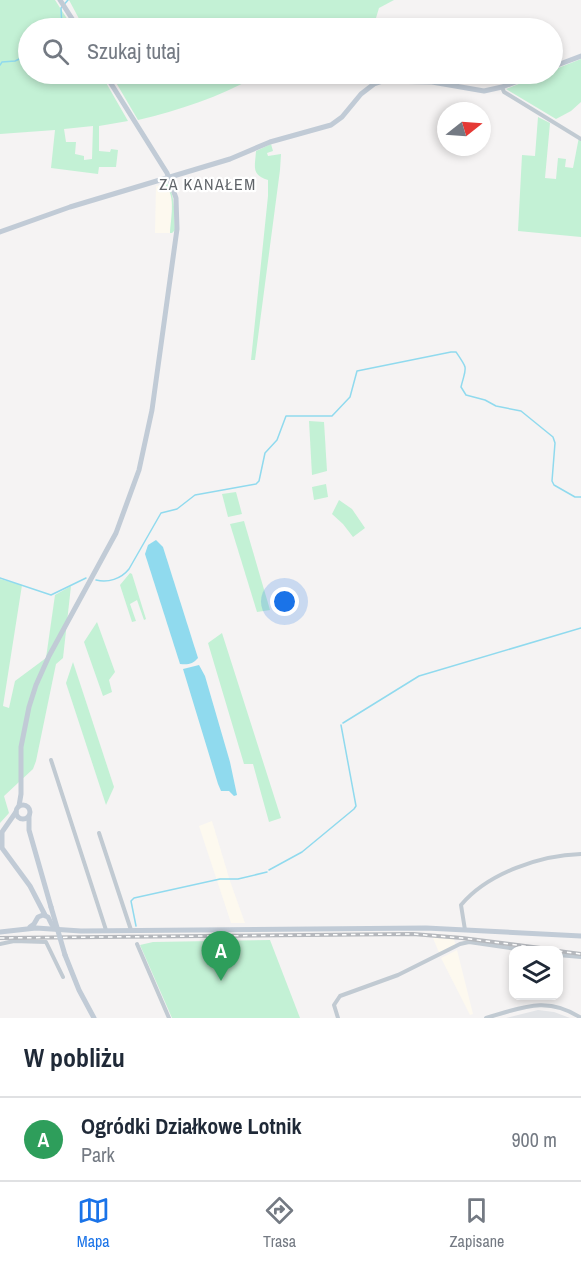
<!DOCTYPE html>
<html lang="pl">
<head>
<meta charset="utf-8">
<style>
	body { margin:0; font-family:"Archivo Narrow",sans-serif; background:#f2f2f3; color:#1f2937 }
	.controls { position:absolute; right:18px; bottom:18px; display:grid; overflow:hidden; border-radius:12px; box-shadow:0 3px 9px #0003 }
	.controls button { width:54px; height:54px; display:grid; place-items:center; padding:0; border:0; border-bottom:2px solid #e0e1e3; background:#fff; color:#1f2937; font:30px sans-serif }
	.compass { position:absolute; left:437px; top:102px; width:54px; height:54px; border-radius:50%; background:#fff; box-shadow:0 3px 9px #0003; rotate:73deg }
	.you { position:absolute; left:285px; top:602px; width:21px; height:21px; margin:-15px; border:4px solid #fff; border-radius:50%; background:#1a73e8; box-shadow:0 0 0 9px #1a73e833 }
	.badge { display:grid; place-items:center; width:39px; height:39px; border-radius:50%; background:#1a73e8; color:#fff; font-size:20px; font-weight:700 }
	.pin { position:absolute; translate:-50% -50px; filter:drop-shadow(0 2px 3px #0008) }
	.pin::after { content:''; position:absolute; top:32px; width:21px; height:18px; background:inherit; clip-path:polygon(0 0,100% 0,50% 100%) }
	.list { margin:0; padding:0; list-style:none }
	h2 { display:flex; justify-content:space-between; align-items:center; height:78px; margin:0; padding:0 24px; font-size:26px }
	h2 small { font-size:20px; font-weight:400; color:#747a83 }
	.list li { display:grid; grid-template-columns:39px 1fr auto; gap:18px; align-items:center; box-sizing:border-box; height:84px; padding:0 24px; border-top:2px solid #e0e1e3 }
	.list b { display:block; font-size:22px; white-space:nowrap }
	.list p { margin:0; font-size:20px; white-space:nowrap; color:#747a83 }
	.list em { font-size:20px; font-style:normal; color:#747a83 }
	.icon { flex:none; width:33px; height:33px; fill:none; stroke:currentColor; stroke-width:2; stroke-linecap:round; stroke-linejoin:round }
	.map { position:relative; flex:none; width:581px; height:1018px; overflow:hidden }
	.search { position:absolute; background:#fff; box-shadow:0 3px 9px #0003; left:18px; right:18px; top:18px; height:66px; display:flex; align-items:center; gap:15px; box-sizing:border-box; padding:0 21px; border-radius:33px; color:#747a83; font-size:22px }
	.sheet { height:162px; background:#fff }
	nav { display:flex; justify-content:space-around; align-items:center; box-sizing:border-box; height:84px; border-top:2px solid #e0e1e3; background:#fff; font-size:16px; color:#747a83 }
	nav a { display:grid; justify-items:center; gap:3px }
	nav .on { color:#1a73e8 }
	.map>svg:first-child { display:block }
	.commercial { fill:#fdf9ef }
	.airport { fill:#e2e4e7 }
	.green { fill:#c3f1d5; fill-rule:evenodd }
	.water { fill:#90daee }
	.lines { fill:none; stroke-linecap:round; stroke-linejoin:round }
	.stream { stroke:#90daee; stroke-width:1.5 }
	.street { stroke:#c1cad2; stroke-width:4 }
	.secondary { stroke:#c1cbd6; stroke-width:5 }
	.rail-casing { stroke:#b5b8bd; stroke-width:4 }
	.rail { stroke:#fff; stroke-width:1.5; stroke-dasharray:4.5; stroke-linecap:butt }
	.secondary-bridge { stroke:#c1cbd6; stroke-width:5 }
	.labels { text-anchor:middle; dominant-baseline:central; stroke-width:4.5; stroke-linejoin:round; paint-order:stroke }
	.neighbourhood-label { font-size:16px; letter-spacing:1.5px; fill:#5f6368; stroke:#fff }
</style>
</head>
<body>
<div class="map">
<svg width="581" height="1018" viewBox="0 0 581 1018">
	<rect width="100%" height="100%" fill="#f5f3f3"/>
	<g class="commercial">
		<path d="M 167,184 L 170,189 L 172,199 L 170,233 L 155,233 L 156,186 Z"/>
		<path d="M 212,821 L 230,881 L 245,923 L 231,923 L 199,826 Z"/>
		<path d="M 433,938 L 454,939 L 456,947 L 440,955 Z"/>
		<path d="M 457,950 L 473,1014 L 470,1015 L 441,958 Z"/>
	</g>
	<path class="airport" d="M 538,1010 L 554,1012 L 570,1018 L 506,1018 Z"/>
	<g class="green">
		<path d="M 0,0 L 55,0 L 73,28 L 28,28 L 28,74 L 101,74 L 128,121 L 99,126 L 99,151 L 110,152 L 111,149 L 118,150 L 116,167 L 99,167 L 98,174 L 51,168 L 55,130 L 0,134 ZM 93,126 L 92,159 L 84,160 L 84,156 L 75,154 L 76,142 L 66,142 L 64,129 Z"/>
		<path d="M 69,0 L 394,0 L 379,8 L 373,28 L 84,28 Z"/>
		<path d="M 581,59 L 581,102 L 571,111 L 556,119 L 506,89 L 544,74 L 552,74 L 553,70 Z"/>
		<path d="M 111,74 L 260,74 C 222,96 181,110 138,120 Z"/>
		<path d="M 538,117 L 550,123 L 545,178 L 556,179 L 558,158 L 566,159 L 565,167 L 573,168 L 579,137 L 581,139 L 581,237 L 518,231 L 522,155 L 535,156 Z"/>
		<path d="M 271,144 L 273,151 L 267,153 L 268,156 L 281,154 L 280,170 L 255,360 L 251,360 L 268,196 L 268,180 C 251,175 255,167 256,151 Z"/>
		<path d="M 165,181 C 176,193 174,214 175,230 L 172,233 L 170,233 C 171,217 177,192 162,182 Z"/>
		<path d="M 309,421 L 324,422 L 327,471 L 312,475 Z"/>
		<path d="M 326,484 L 328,497 L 314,500 L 312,487 Z"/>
		<path d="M 236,492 L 242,514 L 228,517 L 222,494 Z"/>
		<path d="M 339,500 L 352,509 L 365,528 L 353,537 L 343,524 L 332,514 Z"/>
		<path d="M 244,521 L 270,610 L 257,612 L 230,524 Z"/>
		<path d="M 130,573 L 132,574 L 146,619 L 144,620 L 137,600 L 130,604 L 136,621 L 132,622 L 120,585 Z"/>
		<path d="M 0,579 L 22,585 L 3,706 L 9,708 L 15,681 L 46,658 L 55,595 L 71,586 L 63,658 L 56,664 L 36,761 L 33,769 L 4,796 L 9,813 L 0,823 Z"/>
		<path d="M 97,622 L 115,672 L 109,680 L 112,692 L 103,696 L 84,642 Z"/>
		<path d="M 222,633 L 281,818 L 269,822 L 253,764 L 244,764 L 208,643 Z"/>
		<path d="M 73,662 L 114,787 L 106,805 L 66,683 Z"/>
		<path d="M 270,940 L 300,1018 L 172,1018 L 140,945 L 153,942 Z"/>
	</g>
	<g class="water">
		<path d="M 156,540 L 163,547 L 198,658 C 193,664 188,665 180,664 L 145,554 L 148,545 Z"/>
		<path d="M 199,665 L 205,676 L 230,762 L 237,795 L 234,796 L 229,791 L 221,791 L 218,784 L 183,669 Z"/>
	</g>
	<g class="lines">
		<g class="stream">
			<path d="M 62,28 L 61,8 L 68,0"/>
			<path d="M 0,65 L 2,62 L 15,61 L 28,55"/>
			<path d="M 0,578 L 51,595 L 86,578"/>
			<path d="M 96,580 C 108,583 121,579 129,569 L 161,513 L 177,509 L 195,495 L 256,484 L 259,481 L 265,453 L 277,440 L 286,416 L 332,416 L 350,397 L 357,371 L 451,352 L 456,352 C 469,371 466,366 461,387 L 466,395 L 485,400 L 496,406 L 521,411 L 553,437 L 555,443 L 552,481 L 554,485 L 575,497 L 581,497"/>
			<path d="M 343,723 L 419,676 L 581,628"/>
			<path d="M 269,870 L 302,852 L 354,809 L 356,806 L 341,725"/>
			<path d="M 136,926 L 131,901 L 134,898 L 220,879 L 238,879 L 267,872"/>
		</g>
		<g class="street">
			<path d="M 502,87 L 504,92 L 581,139"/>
			<path d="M 51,760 L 106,930"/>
			<path d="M 99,833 L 131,930"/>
			<path d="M 465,930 L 461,905 C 488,873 541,855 581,854"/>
			<path d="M 0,944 L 14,941 L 46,942 L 63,977"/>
			<path d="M 137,944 L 169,1018"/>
			<path d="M 558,955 L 581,957"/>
			<path d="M 338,1018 L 334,1005 L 340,996 L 398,975 L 460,944 L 469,942 L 524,950"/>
			<path d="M 486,1018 C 521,1008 547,995 581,1018"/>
		</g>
		<g class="secondary">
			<path d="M 60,0 L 78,28"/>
			<path d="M 552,67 L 581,56"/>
			<path d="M 0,232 L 70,207 L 230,159 L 270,142 L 331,125 L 342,117 L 361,94 L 374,84 L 383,81 L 432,82 L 484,91 L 502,87 L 536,74"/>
			<circle cx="23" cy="812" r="7"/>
			<path d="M 19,806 L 21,794 L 21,747 L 29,707 L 36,685 L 49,656 L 116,533 L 139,470 L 152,410 L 177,229 L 176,198 L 167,173 L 105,74"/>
			<path d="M 16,812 L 2,832 L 2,848 L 30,886 L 45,915"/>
			<path d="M 29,817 L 29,830 L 51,907"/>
			<path d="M 30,927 L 34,924 L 38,917 L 43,915 L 48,917 L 52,925 L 58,929"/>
			<path d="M 0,932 L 36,928 L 81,931 L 426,928 L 581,936"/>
			<path d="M 65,955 L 79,990 L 94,1018"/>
		</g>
		<defs>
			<g id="rail">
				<path d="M 0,938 L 413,934 L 462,938 L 556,950"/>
				<path d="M 558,951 L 581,954"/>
			</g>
		</defs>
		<use href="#rail" class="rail-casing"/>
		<use href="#rail" class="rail"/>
		<path class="secondary-bridge" d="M 51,907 L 65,955"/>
	</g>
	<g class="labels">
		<g class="neighbourhood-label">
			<text x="208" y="184">ZA KANAŁEM</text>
		</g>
	</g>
</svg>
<div class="controls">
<button><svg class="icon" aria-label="layers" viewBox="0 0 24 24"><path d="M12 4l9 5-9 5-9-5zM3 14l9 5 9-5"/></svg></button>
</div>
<svg class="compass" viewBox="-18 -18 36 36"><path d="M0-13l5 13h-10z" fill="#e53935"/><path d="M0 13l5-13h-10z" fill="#747a83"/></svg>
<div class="you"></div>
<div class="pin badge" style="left:221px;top:981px;background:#2e9e5b">A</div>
<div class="search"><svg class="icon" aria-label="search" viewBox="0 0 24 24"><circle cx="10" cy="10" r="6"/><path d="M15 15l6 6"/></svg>Szukaj tutaj</div>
</div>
<section class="sheet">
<h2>W pobliżu<small></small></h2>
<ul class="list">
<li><span class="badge" style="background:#2e9e5b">A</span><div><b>Ogródki Działkowe Lotnik</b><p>Park</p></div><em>900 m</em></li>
</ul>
</section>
<nav>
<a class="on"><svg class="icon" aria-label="map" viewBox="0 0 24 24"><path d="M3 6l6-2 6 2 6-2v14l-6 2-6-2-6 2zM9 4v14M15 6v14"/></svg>Mapa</a>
<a><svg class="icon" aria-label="directions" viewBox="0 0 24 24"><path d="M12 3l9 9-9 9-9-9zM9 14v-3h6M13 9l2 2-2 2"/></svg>Trasa</a>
<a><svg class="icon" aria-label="saved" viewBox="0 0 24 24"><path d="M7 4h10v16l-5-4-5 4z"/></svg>Zapisane</a>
</nav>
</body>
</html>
